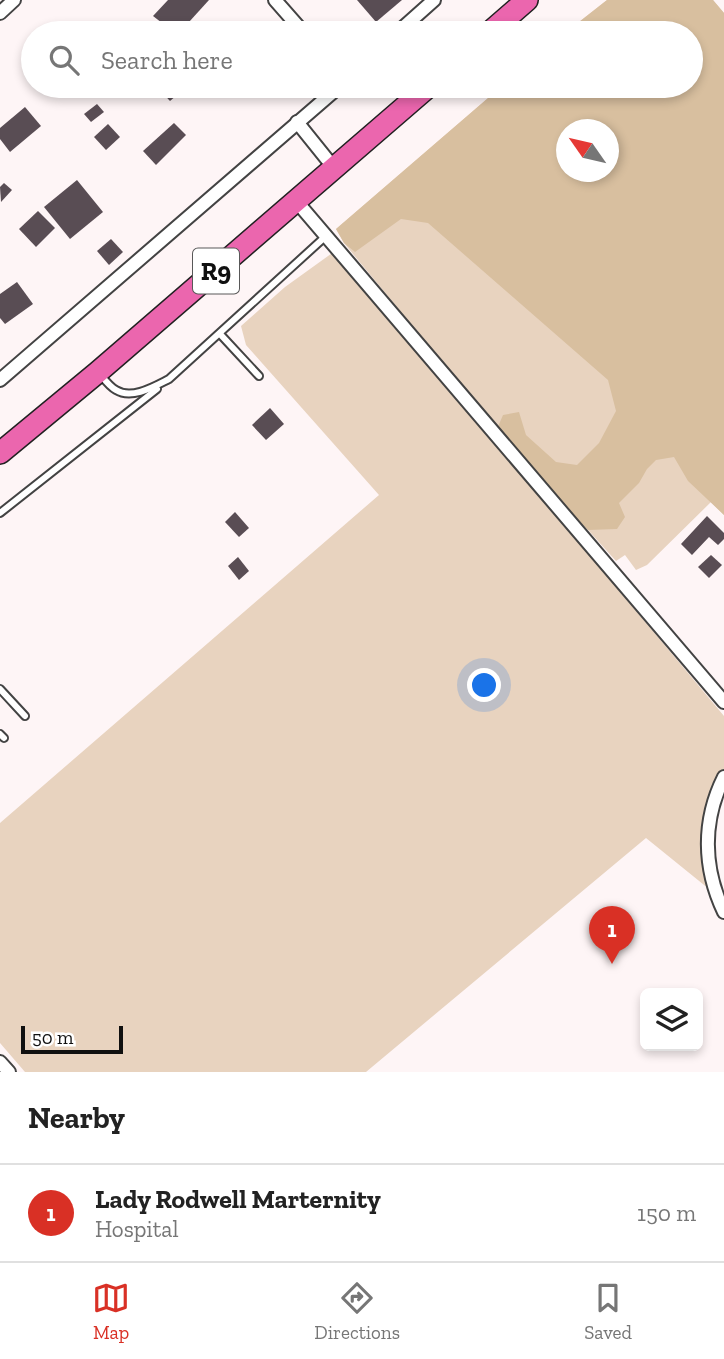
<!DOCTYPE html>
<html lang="en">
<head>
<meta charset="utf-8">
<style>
	body { margin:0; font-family:"Zilla Slab",serif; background:#f6f6f6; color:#222 }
	.controls { position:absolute; right:21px; bottom:21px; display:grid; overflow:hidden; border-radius:10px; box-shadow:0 4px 10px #0003 }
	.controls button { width:63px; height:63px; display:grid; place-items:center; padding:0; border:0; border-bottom:2px solid #e0e0e0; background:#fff; color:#222; font:35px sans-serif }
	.compass { position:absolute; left:556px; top:119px; width:63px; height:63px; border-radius:50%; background:#fff; box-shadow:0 4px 10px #0003; rotate:304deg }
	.scale { position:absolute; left:21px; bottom:18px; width:102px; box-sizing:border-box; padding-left:7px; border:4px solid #101010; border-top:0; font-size:19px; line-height:24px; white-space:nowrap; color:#101010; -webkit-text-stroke:5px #fff; paint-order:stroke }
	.you { position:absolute; left:485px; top:686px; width:24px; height:24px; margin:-18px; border:5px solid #fff; border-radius:50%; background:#1a73e8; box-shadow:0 0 0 10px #1a73e833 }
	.badge { display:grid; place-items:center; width:46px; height:46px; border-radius:50%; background:#d93025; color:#fff; font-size:23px; font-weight:700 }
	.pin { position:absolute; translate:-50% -58px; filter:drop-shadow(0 2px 4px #0008) }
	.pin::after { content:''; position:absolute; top:37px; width:24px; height:21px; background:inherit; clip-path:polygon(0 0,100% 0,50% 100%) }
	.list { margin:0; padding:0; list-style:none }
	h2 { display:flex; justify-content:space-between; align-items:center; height:91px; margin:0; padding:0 28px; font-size:30px }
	h2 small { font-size:23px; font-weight:400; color:#767676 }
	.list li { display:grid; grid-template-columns:46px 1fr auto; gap:21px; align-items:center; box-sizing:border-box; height:98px; padding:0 28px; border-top:2px solid #e0e0e0 }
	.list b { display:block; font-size:26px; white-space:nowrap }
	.list p { margin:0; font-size:23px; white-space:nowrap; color:#767676 }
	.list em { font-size:23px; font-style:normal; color:#767676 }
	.icon { flex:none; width:38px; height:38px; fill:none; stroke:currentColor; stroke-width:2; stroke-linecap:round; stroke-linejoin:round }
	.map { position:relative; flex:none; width:724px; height:1072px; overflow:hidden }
	.search { position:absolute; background:#fff; box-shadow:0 4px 10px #0003; left:21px; right:21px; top:21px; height:77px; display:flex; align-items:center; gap:18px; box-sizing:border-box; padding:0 24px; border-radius:38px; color:#767676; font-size:26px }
	.sheet { height:189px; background:#fff }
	nav { display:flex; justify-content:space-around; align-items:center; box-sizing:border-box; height:98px; border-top:2px solid #e0e0e0; background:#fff; font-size:19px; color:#767676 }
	nav a { display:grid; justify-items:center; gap:4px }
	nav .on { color:#d93025 }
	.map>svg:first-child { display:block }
	.green { fill:#e8d3bf; fill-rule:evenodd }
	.forest { fill:#d8bf9f; fill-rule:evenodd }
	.building { fill:#594d54 }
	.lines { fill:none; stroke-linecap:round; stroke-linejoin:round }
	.lane-casing { stroke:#434343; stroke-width:10 }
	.street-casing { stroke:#434343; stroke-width:16 }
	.highway-casing { stroke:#212121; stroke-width:24 }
	.lane { stroke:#fff; stroke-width:6 }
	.street { stroke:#fff; stroke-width:12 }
	.highway { stroke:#eb66ae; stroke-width:21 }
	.labels { text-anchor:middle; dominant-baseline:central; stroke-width:7; stroke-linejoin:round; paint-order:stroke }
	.shield { fill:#fff; stroke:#585858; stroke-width:2 }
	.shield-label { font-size:26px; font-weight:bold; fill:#101010 }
</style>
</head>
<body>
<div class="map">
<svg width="724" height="1072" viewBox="0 0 724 1072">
	<rect width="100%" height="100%" fill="#fef5f6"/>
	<g class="green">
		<path d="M 607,0 L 713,0 L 724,13 L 724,515 L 711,502 L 647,565 L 636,570 L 625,555 L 616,561 L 497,429 L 344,243 L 336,229 L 502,86 L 691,86 L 691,33 L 565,33 ZM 566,130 L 608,130 L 608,172 L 566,172 Z"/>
		<path d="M 335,251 L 724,716 L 724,769 L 719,778 L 708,812 L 702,856 L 709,889 L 646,838 L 366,1072 L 25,1072 L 0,1043 L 0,823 L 379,495 L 246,345 L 241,326 L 285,287 Z"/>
	</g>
	<path class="forest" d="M 607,0 L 713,0 L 724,13 L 724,515 L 688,481 L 674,457 L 656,460 L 647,469 L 639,483 L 619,503 L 625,517 L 617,529 L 588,530 L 551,493 L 497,429 L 503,415 L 519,412 L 526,435 L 556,462 L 577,465 L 599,443 L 616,411 L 608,380 L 428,223 L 401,219 L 355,252 L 344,243 L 336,229 L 502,86 L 691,86 L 691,33 L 565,33 ZM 566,130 L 608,130 L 608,172 L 566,172 Z"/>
	<g class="building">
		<path d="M 168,0 L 209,0 L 179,33 L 175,33 L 153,16 Z"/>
		<path d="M 357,0 L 402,0 L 376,22 Z"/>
		<path d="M 160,86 L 182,86 L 184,89 L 170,101 L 158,88 Z"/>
		<path d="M 97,104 L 104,112 L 91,122 L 84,114 Z"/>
		<path d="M 25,107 L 41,126 L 10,152 L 0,139 L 0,128 Z"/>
		<path d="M 174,123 L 186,135 L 156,165 L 143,151 Z"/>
		<path d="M 108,124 L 120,137 L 106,150 L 94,137 Z"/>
		<path d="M 77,180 L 103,212 L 70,239 L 44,207 Z"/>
		<path d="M 4,183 L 12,190 L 1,202 L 0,187 Z"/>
		<path d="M 38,211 L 55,228 L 36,247 L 19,229 Z"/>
		<path d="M 111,239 L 123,252 L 109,265 L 97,251 Z"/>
		<path d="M 17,282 L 33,304 L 5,324 L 0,318 L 0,294 Z"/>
		<path d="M 270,408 L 284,424 L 266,440 L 252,425 Z"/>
		<path d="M 235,512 L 249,528 L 239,537 L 225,522 Z"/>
		<path d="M 707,516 L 724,533 L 724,539 L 718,545 L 709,537 L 692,555 L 681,544 Z"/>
		<path d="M 711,555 L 722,565 L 709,578 L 698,567 Z"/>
		<path d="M 238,557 L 249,571 L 239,580 L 228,566 Z"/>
	</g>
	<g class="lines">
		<defs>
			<g id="lane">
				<path d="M 220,334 L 259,376"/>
				<path d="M 100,374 C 104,379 110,387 116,390 C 132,400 155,386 169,379 L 326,236"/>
				<path d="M 0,513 L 157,389"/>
				<path d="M 0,689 L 25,716"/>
				<path d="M 0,734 L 4,738"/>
			</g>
			<g id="street">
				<path d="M 275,0 L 304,33"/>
				<path d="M 0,13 L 14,0"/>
				<path d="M 397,33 L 434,0"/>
				<path d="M 297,122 L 334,168"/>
				<path d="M 297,202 L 724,702"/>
				<path d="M 0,380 L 340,86"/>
				<path d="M 724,777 C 702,821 703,868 724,912"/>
				<path d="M 0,1062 L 9,1072"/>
			</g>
			<g id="highway">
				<path d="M 489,33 L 527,0"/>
				<path d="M 0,453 L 98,372 L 429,86"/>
			</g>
		</defs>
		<use href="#lane" class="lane-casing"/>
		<use href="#street" class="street-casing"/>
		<use href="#highway" class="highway-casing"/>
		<use href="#lane" class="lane"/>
		<use href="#street" class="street"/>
		<use href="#highway" class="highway"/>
	</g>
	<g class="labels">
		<rect class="shield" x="193" y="248.5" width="46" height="45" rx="5"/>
		<g class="shield-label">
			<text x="216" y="271">R9</text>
		</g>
	</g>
</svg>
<div class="controls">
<button><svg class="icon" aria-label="layers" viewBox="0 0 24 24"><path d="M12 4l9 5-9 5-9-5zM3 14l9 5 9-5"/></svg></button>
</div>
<svg class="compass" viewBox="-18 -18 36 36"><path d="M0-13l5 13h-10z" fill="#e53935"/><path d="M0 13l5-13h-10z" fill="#767676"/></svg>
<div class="scale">50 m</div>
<div class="you"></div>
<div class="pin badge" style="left:612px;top:964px">1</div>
<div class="search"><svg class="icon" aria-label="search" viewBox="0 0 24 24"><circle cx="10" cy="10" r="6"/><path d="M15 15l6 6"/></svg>Search here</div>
</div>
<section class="sheet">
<h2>Nearby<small></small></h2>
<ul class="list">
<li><span class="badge">1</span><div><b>Lady Rodwell Marternity</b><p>Hospital</p></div><em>150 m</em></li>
</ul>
</section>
<nav>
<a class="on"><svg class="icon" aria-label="map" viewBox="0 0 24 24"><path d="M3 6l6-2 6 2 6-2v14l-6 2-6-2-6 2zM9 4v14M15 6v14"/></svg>Map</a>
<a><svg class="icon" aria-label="directions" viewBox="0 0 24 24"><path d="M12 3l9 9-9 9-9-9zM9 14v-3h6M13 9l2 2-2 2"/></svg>Directions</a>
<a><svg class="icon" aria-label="saved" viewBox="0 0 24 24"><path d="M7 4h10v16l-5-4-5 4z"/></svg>Saved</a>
</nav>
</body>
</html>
